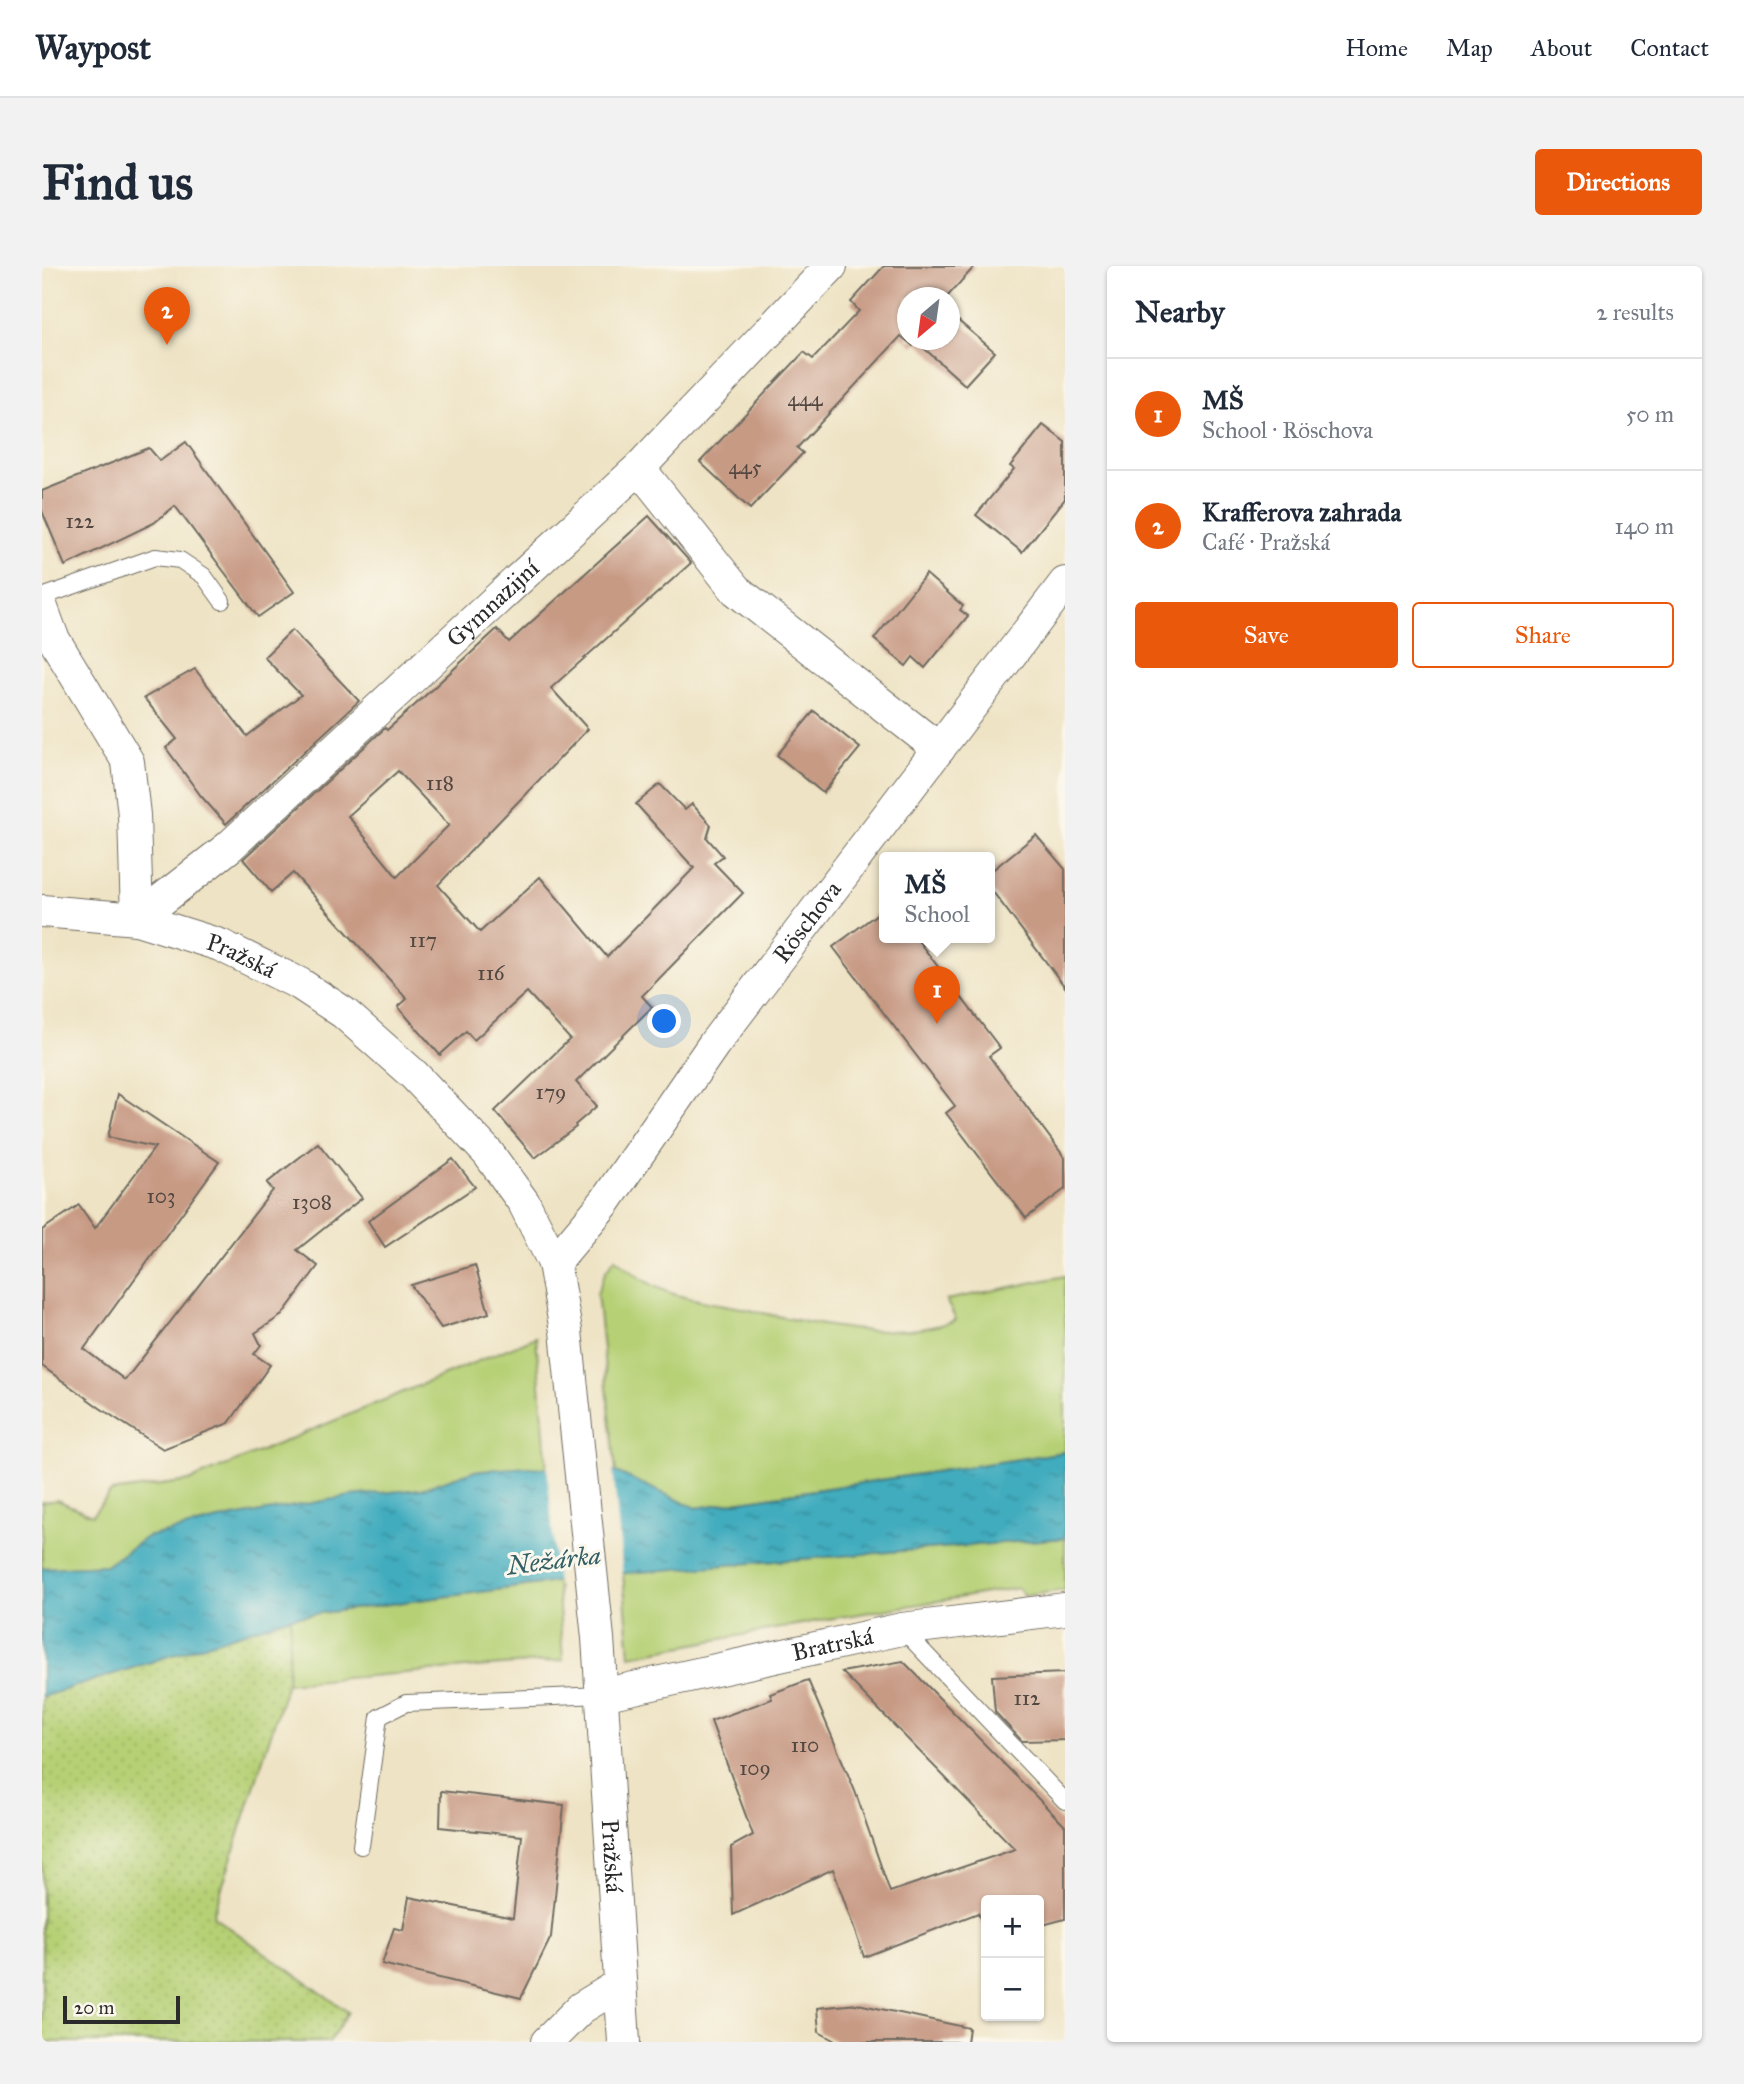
<!DOCTYPE html>
<html lang="en">
<head>
<meta charset="utf-8">
<style>
	body { margin:0; font-family:"IM FELL Great Primer",serif; background:#f2f2f3; color:#1f2937 }
	.controls { position:absolute; right:21px; bottom:21px; display:grid; overflow:hidden; border-radius:7px; box-shadow:0 2px 5px #0004 }
	.controls button { width:63px; height:63px; display:grid; place-items:center; padding:0; border:0; border-bottom:2px solid #e0e1e3; background:#fff; color:#1f2937; font:35px sans-serif }
	.compass { position:absolute; left:855px; top:21px; width:63px; height:63px; border-radius:50%; background:#fff; box-shadow:0 2px 5px #0004; rotate:209deg }
	.scale { position:absolute; left:21px; bottom:18px; width:117px; box-sizing:border-box; padding-left:7px; border:4px solid #2b2b2b; border-top:0; font-size:19px; line-height:24px; white-space:nowrap; color:#2b2b2b; -webkit-text-stroke:5px #fbf7ec; paint-order:stroke }
	.you { position:absolute; left:623px; top:756px; width:24px; height:24px; margin:-18px; border:5px solid #fff; border-radius:50%; background:#1a73e8; box-shadow:0 0 0 10px #1a73e833 }
	.badge { display:grid; place-items:center; width:46px; height:46px; border-radius:50%; background:#ea580c; color:#fff; font-size:23px; font-weight:700 }
	.pin { position:absolute; translate:-50% -58px; filter:drop-shadow(0 2px 4px #0008) }
	.pin::after { content:''; position:absolute; top:37px; width:24px; height:21px; background:inherit; clip-path:polygon(0 0,100% 0,50% 100%) }
	.popup { position:absolute; left:837px; top:586px; width:116px; height:91px; box-sizing:border-box; display:grid; place-content:center; border-radius:7px; background:#fff; filter:drop-shadow(0 2px 5px #0005); font-size:23px; white-space:nowrap; color:#747a83 }
	.popup b { font-size:26px; color:#1f2937 }
	.popup::after { content:''; position:absolute; left:50%; top:100%; margin-left:-14px; border:14px solid transparent; border-top-color:#fff }
	.list { margin:0; padding:0; list-style:none }
	h2 { display:flex; justify-content:space-between; align-items:center; height:91px; margin:0; padding:0 28px; font-size:30px }
	h2 small { font-size:23px; font-weight:400; color:#747a83 }
	.list li { display:grid; grid-template-columns:46px 1fr auto; gap:21px; align-items:center; box-sizing:border-box; height:112px; padding:0 28px; border-top:2px solid #e0e1e3 }
	.list b { display:block; font-size:26px; white-space:nowrap }
	.list p { margin:0; font-size:23px; white-space:nowrap; color:#747a83 }
	.list em { font-size:23px; font-style:normal; color:#747a83 }
	.actions { display:flex; gap:14px; padding:21px 28px }
	.actions a { flex:1; padding:16px 0; border:2px solid #ea580c; border-radius:7px; text-align:center; font-size:24px; color:#ea580c }
	.actions .main { background:#ea580c; color:#fff }
	.map { position:relative; flex:none; width:1023px; height:1776px; overflow:hidden; border-radius:7px }
	header { display:flex; align-items:center; gap:42px; box-sizing:border-box; height:98px; padding:0 35px; background:#fff; border-bottom:2px solid #e0e1e3 }
	header strong { font-size:33px }
	nav { display:flex; gap:38px; margin-inline-start:auto; font-size:24px }
	.intro { display:flex; align-items:center; justify-content:space-between; box-sizing:border-box; height:168px; padding:0 42px }
	h1 { margin:0; font-size:49px }
	.button { padding:18px 32px; border-radius:7px; background:#ea580c; color:#fff; font-size:24px; font-weight:700 }
	main { display:flex; gap:42px; padding:0 42px }
	aside { flex:1; background:#fff; border-radius:7px; box-shadow:0 2px 5px #0004 }
	.map>svg:first-child { display:block }
	.grass { fill:url(#grass-dots); stroke:#707e50; stroke-width:2 }
	.park { fill:#b6d075; stroke:#707e50; stroke-width:2 }
	.water { fill:url(#water-ripples); stroke:#356c74; stroke-width:2 }
	.pier { fill:#eee3c4 }
	.building { fill:#c79a84; fill-rule:evenodd }
	.lines { fill:none; stroke-linecap:round; stroke-linejoin:round }
	.lane-casing { stroke:#6f6b61; stroke-width:18 }
	.street-casing { stroke:#6f6b61; stroke-width:34 }
	.lane { stroke:#fff; stroke-width:16 }
	.street { stroke:#fff; stroke-width:32 }
	.labels { text-anchor:middle; dominant-baseline:central; stroke-width:6; stroke-linejoin:round; paint-order:stroke }
	.number-label { font-size:21px; fill:#524741 }
	.street-label { font-size:24px; fill:#2b2b2b; stroke:#fbf7ec }
	.water-label { font-size:26px; font-style:italic; fill:#335f66; stroke:#fbf7ec }
</style>
</head>
<body>
<header>
<strong>Waypost</strong>
<nav><a>Home</a><a>Map</a><a>About</a><a>Contact</a></nav>
</header>
<div class="intro"><h1>Find us</h1><a class="button">Directions</a></div>
<main>
<div class="map">
<svg width="1023" height="1776" viewBox="0 0 1023 1776">
	<defs>
		<pattern id="grass-dots" width="8" height="8" patternUnits="userSpaceOnUse" patternTransform="scale(1.75)"><rect width="8" height="8" fill="#b6d075"/><path d="M2 2h.1M6 6h.1" fill="none" stroke="#9db365" stroke-width="1.8" stroke-linecap="round"/></pattern>
		<pattern id="water-ripples" width="26" height="14" patternUnits="userSpaceOnUse" patternTransform="scale(1.75)"><rect width="26" height="14" fill="#3facbe"/><path d="M2 4q2-2 4 0t4 0M15 11q2-2 4 0t4 0" fill="none" stroke="#358c9b"/></pattern>
	</defs>
	<rect width="100%" height="100%" fill="#fbf7ec"/>
	<filter id="ink" filterUnits="userSpaceOnUse"><feTurbulence type="fractalNoise" baseFrequency=".0143" numOctaves="2"/><feDisplacementMap in="SourceGraphic" scale="14" xChannelSelector="R" yChannelSelector="G"/><feConvolveMatrix kernelMatrix="1 2 1 2 8 2 1 2 1" color-interpolation-filters="sRGB"/></filter>
	<filter id="wash" filterUnits="userSpaceOnUse"><feTurbulence type="fractalNoise" baseFrequency=".00686" numOctaves="4" result="noise"/><feDisplacementMap in="SourceGraphic" scale="28" xChannelSelector="R" yChannelSelector="G"/><feGaussianBlur stdDeviation="1.57" result="paint"/><feColorMatrix in="noise" values="0 0 0 0 0 0 0 0 0 0 0 0 0 0 0 0 0 1.4 0 .05"/><feComposite in="paint" operator="in"/></filter>
	<g filter="url(#wash)">
		<rect width="100%" height="100%" fill="#eee3c4"/>
		<path class="grass" d="M 249,1351 L 245,1417 L 171,1650 L 306,1746 L 287,1776 L 0,1776 L 0,1431 Z"/>
		<g class="park">
			<path d="M 573,992 C 590,1007 605,1018 626,1026 C 647,1034 672,1037 694,1041 C 763,1056 847,1079 914,1054 L 904,1034 L 1023,1010 L 1023,1186 L 653,1242 L 574,1206 L 555,1027 L 564,1005 Z"/>
			<path d="M 494,1071 L 505,1202 L 431,1205 L 379,1223 L 309,1230 L 180,1253 L 105,1271 L 65,1299 L 0,1302 L 0,1236 L 15,1234 L 50,1249 L 69,1226 L 147,1215 Z"/>
			<path d="M 1023,1272 L 1023,1324 L 982,1330 L 976,1322 L 786,1353 L 588,1390 L 581,1307 Z"/>
			<path d="M 515,1316 L 521,1394 L 245,1417 L 249,1351 Z"/>
		</g>
		<path class="water" d="M 1023,1186 L 1023,1272 L 573,1308 L 249,1351 L 0,1431 L 0,1302 L 65,1299 L 105,1271 L 181,1253 L 309,1230 L 379,1223 L 431,1205 L 485,1201 L 574,1206 L 654,1242 Z"/>
		<path class="pier" d="M 505,1198 L 571,1202 L 581,1311 L 515,1320 Z"/>
		<g id="blocks">
			<g class="building">
				<path d="M 842,0 L 933,0 L 904,32 L 865,32 L 865,74 L 907,74 L 907,47 L 953,86 L 923,119 L 875,76 L 871,80 L 859,70 L 755,182 L 761,187 L 708,243 L 658,196 L 762,86 L 771,93 L 817,45 L 809,36 Z"/>
				<path d="M 1001,159 L 1023,176 L 1023,233 L 980,286 L 934,249 L 972,203 L 968,200 Z"/>
				<path d="M 144,176 L 252,326 L 216,351 L 133,240 L 112,257 L 23,300 L 0,245 L 0,225 L 107,182 L 118,195 Z"/>
				<path d="M 607,250 L 649,297 L 509,422 L 546,463 L 396,619 L 438,666 L 498,611 L 565,691 L 652,602 L 594,538 L 618,518 L 643,544 L 650,538 L 669,559 L 665,572 L 681,590 L 672,597 L 701,627 L 600,730 L 610,741 L 534,816 L 555,840 L 533,859 L 534,861 L 493,892 L 453,845 L 528,773 L 485,726 L 432,774 L 424,765 L 398,789 L 356,741 L 365,733 L 251,607 L 229,626 L 201,593 L 343,462 L 345,464 L 373,439 L 455,363 L 467,376 ZM 356,505 L 407,559 L 355,611 L 306,550 Z"/>
				<path d="M 884,308 L 921,340 L 918,344 L 926,350 L 883,402 L 871,391 L 864,400 L 832,373 Z"/>
				<path d="M 250,364 L 317,435 L 184,558 L 159,530 L 124,482 L 135,473 L 102,432 L 153,403 L 205,470 L 259,429 L 222,391 Z"/>
				<path d="M 772,445 L 818,482 L 781,527 L 735,489 Z"/>
				<path d="M 994,569 L 1023,603 L 1023,721 L 948,622 L 948,606 Z"/>
				<path d="M 843,642 L 843,672 L 874,672 L 958,782 L 947,790 L 1023,892 L 1023,923 L 984,952 L 904,847 L 913,840 L 791,681 Z"/>
				<path d="M 76,828 L 177,896 L 42,1083 L 83,1114 L 231,924 L 225,917 L 276,877 L 320,932 L 255,984 L 276,1000 L 240,1049 L 213,1067 L 219,1079 L 212,1088 L 228,1099 L 187,1157 L 121,1183 L 58,1142 L 0,1100 L 0,964 L 37,939 L 53,962 L 113,881 L 66,871 Z"/>
				<path d="M 411,893 L 433,921 L 343,981 L 326,955 Z"/>
				<path d="M 433,999 L 447,1047 L 399,1062 L 369,1019 Z"/>
				<path d="M 861,1395 L 1023,1560 L 1023,1653 L 997,1660 L 997,1634 L 944,1634 L 944,1665 L 936,1647 L 822,1691 L 791,1603 L 691,1649 L 689,1581 L 711,1569 L 669,1455 L 730,1433 L 728,1428 L 766,1414 L 813,1525 L 848,1626 L 973,1583 L 800,1406 Z"/>
				<path d="M 1023,1407 L 1023,1474 L 980,1475 L 953,1446 L 950,1410 Z"/>
				<path d="M 399,1525 L 522,1539 L 509,1671 L 479,1732 L 340,1698 L 352,1662 L 361,1664 L 367,1631 L 471,1652 L 480,1570 L 398,1561 Z"/>
				<path d="M 816,1738 L 927,1762 L 925,1776 L 795,1776 L 777,1766 L 775,1742 Z"/>
			</g>
		</g>
	</g>
	<g filter="url(#ink)">
		<use href="#blocks" fill-opacity="0" stroke="#6f6b61" stroke-width="2"/>
		<g class="lines">
			<defs>
				<g id="lane">
					<path d="M 0,331 L 113,291 L 138,294 L 162,310 L 180,335"/>
					<path d="M 860,1363 L 1023,1535"/>
					<path d="M 319,1580 L 337,1451 L 364,1437 L 560,1429"/>
				</g>
				<g id="street">
					<path d="M 597,202 L 694,324 L 897,483"/>
					<path d="M 0,342 L 11,372 L 86,496 L 92,549 L 95,653"/>
					<path id="s1" d="M 0,645 L 95,653 L 178,679 L 258,718 L 302,747 L 372,809 L 446,887 L 482,937 L 512,997 L 524,1065 L 556,1372 L 582,1776"/>
					<path id="s2" d="M 95,653 L 187,581 L 597,202 L 789,0"/>
					<path id="s3" d="M 512,997 L 563,936 L 672,778 L 1023,317"/>
					<path id="s4" d="M 560,1429 L 860,1363 L 1023,1343"/>
					<path d="M 505,1776 L 539,1742 L 577,1719"/>
				</g>
			</defs>
			<use href="#lane" class="lane-casing"/>
			<use href="#street" class="street-casing"/>
			<use href="#lane" class="lane"/>
			<use href="#street" class="street"/>
		</g>
	</g>
	<g class="labels">
		<g class="number-label">
			<text x="763" y="133">444</text>
			<text x="703" y="201">445</text>
			<text x="38" y="255">122</text>
			<text x="398" y="517">118</text>
			<text x="381" y="674">117</text>
			<text x="449" y="707">116</text>
			<text x="509" y="826">179</text>
			<text x="119" y="930">103</text>
			<text x="270" y="936">1308</text>
			<text x="985" y="1432">112</text>
			<text x="763" y="1479">110</text>
			<text x="713" y="1502">109</text>
		</g>
		<g class="street-label">
			<text stroke="none"><textPath href="#s2" startOffset="476">Gymnazijní</textPath></text>
			<text stroke="none"><textPath href="#s3" startOffset="425">Röschova</textPath></text>
			<text stroke="none"><textPath href="#s1" startOffset="206">Pražská</textPath></text>
			<text stroke="none"><textPath href="#s4" startOffset="236">Bratrská</textPath></text>
			<text stroke="none"><textPath href="#s1" startOffset="1250">Pražská</textPath></text>
		</g>
		<g class="water-label">
			<text transform="translate(512 1294) rotate(-7)">Nežárka</text>
		</g>
	</g>
</svg>
<div class="controls">
<button>+</button>
<button>−</button>
</div>
<svg class="compass" viewBox="-18 -18 36 36"><path d="M0-13l5 13h-10z" fill="#e53935"/><path d="M0 13l5-13h-10z" fill="#747a83"/></svg>
<div class="scale">20 m</div>
<div class="you"></div>
<div class="pin badge" style="left:895px;top:758px">1</div>
<div class="popup"><b>MŠ</b>School</div>
<div class="pin badge" style="left:125px;top:79px">2</div>
</div>
<aside>
<h2>Nearby<small>2 results</small></h2>
<ul class="list">
<li><span class="badge">1</span><div><b>MŠ</b><p>School · Röschova</p></div><em>50 m</em></li>
<li><span class="badge">2</span><div><b>Krafferova zahrada</b><p>Café · Pražská</p></div><em>140 m</em></li>
</ul>
<div class="actions"><a class="main">Save</a><a>Share</a></div>
</aside>
</main>
</body>
</html>
